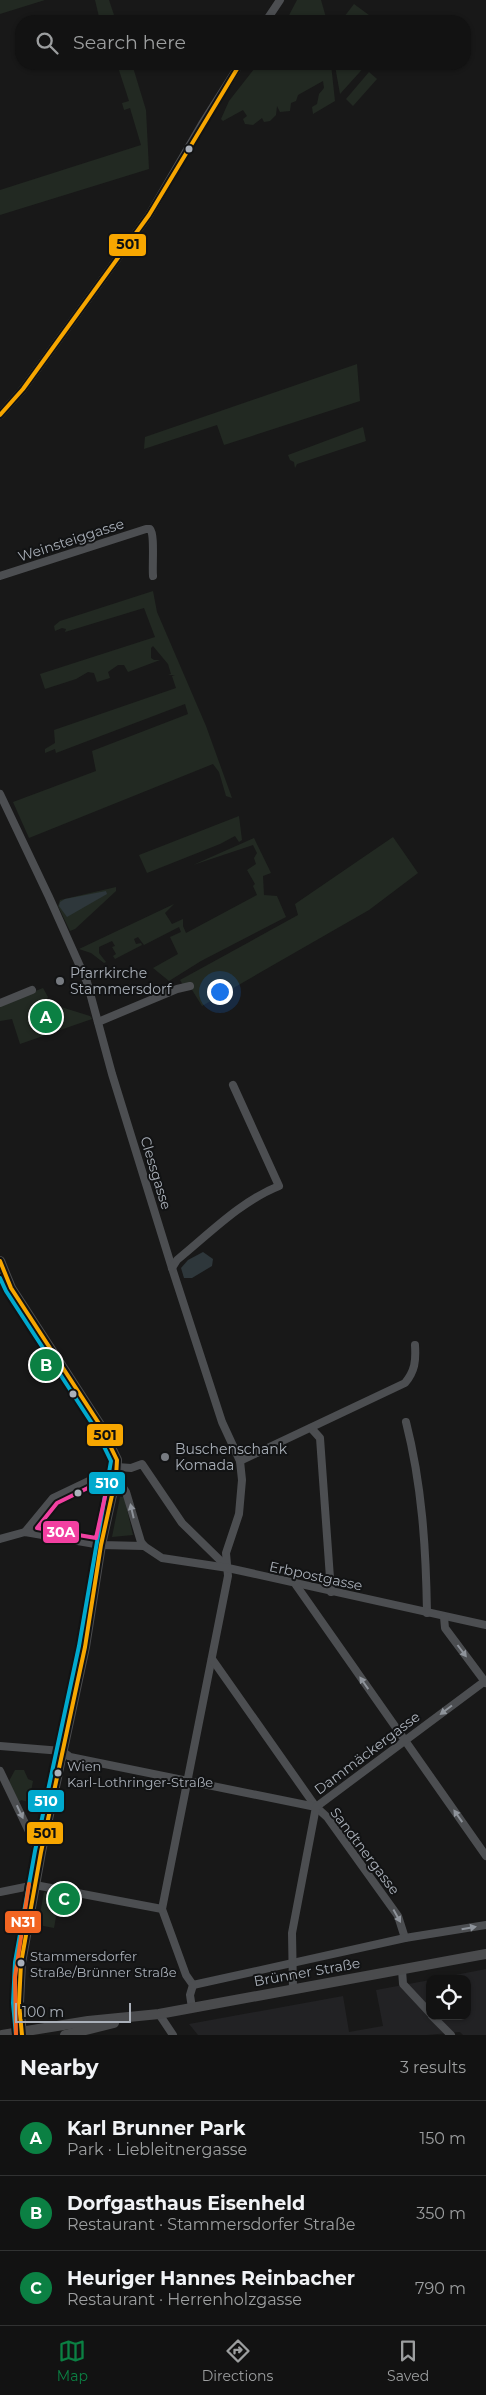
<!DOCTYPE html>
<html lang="en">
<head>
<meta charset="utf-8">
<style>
	body { margin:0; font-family:Montserrat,sans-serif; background:#1f2020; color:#f1f3f6 }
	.controls { position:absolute; right:15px; bottom:15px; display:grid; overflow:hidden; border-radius:10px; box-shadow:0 1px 4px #0004 }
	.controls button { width:45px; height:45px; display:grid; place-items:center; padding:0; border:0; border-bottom:1px solid #313232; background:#121212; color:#f1f3f6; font:25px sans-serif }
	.scale { position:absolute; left:15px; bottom:12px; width:116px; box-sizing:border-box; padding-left:5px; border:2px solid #aab0b9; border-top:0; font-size:14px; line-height:18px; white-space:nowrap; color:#aab0b9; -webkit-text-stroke:4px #121314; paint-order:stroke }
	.you { position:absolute; left:219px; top:991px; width:18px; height:18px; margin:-12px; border:4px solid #fff; border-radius:50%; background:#1a73e8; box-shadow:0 0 0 8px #1a73e833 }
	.badge { display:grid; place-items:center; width:32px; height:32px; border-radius:50%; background:#0b8043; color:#fff; font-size:16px; font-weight:700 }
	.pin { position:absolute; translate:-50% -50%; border:2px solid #fff; box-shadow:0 1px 5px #0006 }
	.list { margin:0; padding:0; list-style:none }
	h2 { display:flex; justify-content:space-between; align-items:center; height:65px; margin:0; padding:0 20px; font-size:21px }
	h2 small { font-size:16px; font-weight:400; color:#9c9e9f }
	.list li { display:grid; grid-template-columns:32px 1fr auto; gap:15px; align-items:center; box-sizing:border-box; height:75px; padding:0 20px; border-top:1px solid #313232 }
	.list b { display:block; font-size:19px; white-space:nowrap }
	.list p { margin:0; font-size:16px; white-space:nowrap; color:#9c9e9f }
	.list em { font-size:16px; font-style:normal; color:#9c9e9f }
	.icon { flex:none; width:28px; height:28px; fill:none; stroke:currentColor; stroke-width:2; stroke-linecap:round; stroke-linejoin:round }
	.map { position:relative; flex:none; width:486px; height:2035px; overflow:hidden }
	.search { position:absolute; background:#121212; box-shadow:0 1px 4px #0004; left:15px; right:15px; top:15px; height:55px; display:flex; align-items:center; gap:12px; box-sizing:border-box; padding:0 18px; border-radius:20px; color:#9c9e9f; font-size:19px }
	.sheet { height:290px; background:#121212 }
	nav { display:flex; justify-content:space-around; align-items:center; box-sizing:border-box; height:70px; border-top:1px solid #313232; background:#121212; font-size:14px; color:#9c9e9f }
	nav a { display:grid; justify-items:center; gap:2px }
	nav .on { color:#0b8043 }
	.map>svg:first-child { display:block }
	.built { fill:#222224 }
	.green { fill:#222922 }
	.water { fill:#2e373b }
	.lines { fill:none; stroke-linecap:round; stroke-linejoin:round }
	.minor { stroke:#4c4e51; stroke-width:8 }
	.major { stroke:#4a4b4d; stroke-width:10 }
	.bus-1-casing { stroke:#121314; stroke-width:8 }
	.bus-2-casing { stroke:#121314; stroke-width:8 }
	.bus-3-casing { stroke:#121314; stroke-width:8 }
	.bus-4-casing { stroke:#121314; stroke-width:8 }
	.bus-1 { stroke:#f7a600; stroke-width:4 }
	.bus-2 { stroke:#00a9ce; stroke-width:4 }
	.bus-3 { stroke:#f26522; stroke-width:4 }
	.bus-4 { stroke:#f240a1; stroke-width:4 }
	.oneway { fill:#8e939a }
	.bus-dot { fill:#aab0b9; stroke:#121314; stroke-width:2 }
	.poi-dot { fill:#777b81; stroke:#121314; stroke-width:2 }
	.labels { text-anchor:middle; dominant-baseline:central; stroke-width:4; stroke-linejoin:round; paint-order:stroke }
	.bus-label { font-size:13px; fill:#aab0b9; stroke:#121314; text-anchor:start }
	.street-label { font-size:14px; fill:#aab0b9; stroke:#121314 }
	.poi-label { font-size:14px; fill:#aab0b9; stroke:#121314; text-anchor:start }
	.line-badge { stroke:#121314; stroke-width:2 }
	.badge-label { font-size:14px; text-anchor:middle; font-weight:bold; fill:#fff }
	.pale-badge-label { font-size:14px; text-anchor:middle; font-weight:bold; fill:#111 }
</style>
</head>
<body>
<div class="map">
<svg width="486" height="2035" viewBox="0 0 486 2035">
	<rect width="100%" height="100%" fill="#181818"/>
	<path class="built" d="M 486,1969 L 486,2035 L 463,2035 L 460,2032 L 427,2035 L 198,2035 L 189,2024 L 343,1996 L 349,2032 L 383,2026 L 376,1990 L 430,1980 L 430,2016 L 467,2016 L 467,1979 L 435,1979 Z"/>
	<g class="green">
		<path d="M 0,0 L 45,0 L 0,14 Z"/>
		<path d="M 95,0 L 109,0 L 116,21 L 100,21 Z"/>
		<path d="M 297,0 L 321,0 L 327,21 L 286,21 Z"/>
		<path d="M 354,4 L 377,21 L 341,21 Z"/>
		<path d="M 117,64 L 132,64 L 146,110 L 149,169 L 0,215 L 0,190 L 141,145 L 130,108 L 124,110 L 122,103 L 129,101 Z"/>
		<path d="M 258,64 L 331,64 L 335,101 L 313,114 L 312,107 L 317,104 L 319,94 L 324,88 L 323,81 L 298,95 L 296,101 L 291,103 L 290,111 L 280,112 L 277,106 L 276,115 L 270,121 L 264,122 L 262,118 L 253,125 L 245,124 L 243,119 L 247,116 L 243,110 L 223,121 L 221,119 L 229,101 Z"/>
		<path d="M 342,64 L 367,64 L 340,94 L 335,66 Z"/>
		<path d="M 369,72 L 377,79 L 353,106 L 346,99 Z"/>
		<path d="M 357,364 L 360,401 L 224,445 L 217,425 L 144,449 L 145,437 Z"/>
		<path d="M 363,427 L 366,441 L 297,464 L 295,468 L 294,462 L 290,460 L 288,455 Z"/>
		<path d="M 153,591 L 157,612 L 206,726 L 232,798 L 226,796 L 219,772 L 213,764 L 29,838 L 13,802 L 96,771 L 92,751 L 188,714 L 185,704 L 56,753 L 55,749 L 45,753 L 45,749 L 55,743 L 54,730 L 176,688 L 172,676 L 175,675 L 168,675 L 171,674 L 168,664 L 153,646 L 151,648 L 151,658 L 154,660 L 160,660 L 128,672 L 124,665 L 118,665 L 108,672 L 110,678 L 97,682 L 94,673 L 88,672 L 76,679 L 45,689 L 40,674 L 155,637 L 144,608 L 65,632 L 66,629 L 62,628 L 55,631 L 54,626 L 60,621 Z"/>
		<path d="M 239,816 L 242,840 L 239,842 L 235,836 L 220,844 L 147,873 L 139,855 Z"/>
		<path d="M 393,837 L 418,873 L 369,910 L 202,1006 L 189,985 L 183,985 L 180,980 L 298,915 L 295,904 Z"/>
		<path d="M 254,838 L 271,873 L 263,876 L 264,895 L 277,896 L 286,917 L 201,961 L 169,981 L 153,968 L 178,954 L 170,937 L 181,932 L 179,927 L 144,945 L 138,937 L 134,939 L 136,944 L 141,943 L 142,945 L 115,959 L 113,956 L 116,954 L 112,947 L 115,946 L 112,941 L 99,947 L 99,953 L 106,962 L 104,963 L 91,953 L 79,949 L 174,904 L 165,913 L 172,924 L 183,919 L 183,926 L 186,933 L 257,895 L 253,886 L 255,884 L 247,870 L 256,864 L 254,858 L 257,853 L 253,845 L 193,865 Z"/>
		<path d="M 116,887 L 116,891 L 75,929 L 70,931 L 58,906 L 60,900 Z"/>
		<path d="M 43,988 L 48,997 L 45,1004 L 51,1010 L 56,1011 L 61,1007 L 90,1016 L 92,1019 L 20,1044 L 12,1019 L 0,1021 L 0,1005 Z"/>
		<path d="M 120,1497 L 124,1497 L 133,1535 L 112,1537 Z"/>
		<path d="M 15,1770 L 24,1770 L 28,1779 L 33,1781 L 29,1802 L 21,1800 L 18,1803 L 9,1781 Z"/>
		<path d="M 44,1892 L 60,1895 L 54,1928 L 38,1925 Z"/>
	</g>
	<g class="water">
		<path d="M 106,891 L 107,894 L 67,917 L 59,906 L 60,902 L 65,899 Z"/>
		<path d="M 203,1252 L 213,1259 L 212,1266 L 192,1278 L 184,1278 L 181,1268 L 188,1260 Z"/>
	</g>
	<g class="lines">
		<g class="minor">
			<path d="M 266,21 L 280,0"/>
			<path d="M 0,415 L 23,389 L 149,215 L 202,124 L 240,64"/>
			<path d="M 0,576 L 146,529 L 150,529 C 155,534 152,566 153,576"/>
			<path d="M 0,794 L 49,897 L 87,982 L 112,1074 L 172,1268 L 222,1422 L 240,1461 L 242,1480 L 239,1514 L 226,1553 L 228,1576 L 162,1909 L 186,1975 L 193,1985 L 190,1995 L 192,2008"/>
			<path d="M 0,1003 L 32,990"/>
			<path d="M 98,1022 L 177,989 L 190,986"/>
			<path d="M 172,1268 L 177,1260 C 209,1234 241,1201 279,1186 L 233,1085"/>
			<path d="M 406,1422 C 422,1485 426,1548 427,1613"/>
			<path d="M 311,1428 L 320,1438 L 331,1592"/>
			<path d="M 240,1461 L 405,1383 C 415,1371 416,1361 415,1345"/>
			<path d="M 117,1467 L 131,1468 L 142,1464 L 182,1523 L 228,1568"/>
			<path d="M 25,1532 L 53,1498 L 97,1477 L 116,1477 L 126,1492 L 141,1542 L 144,1546 L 162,1558 L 228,1568 L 486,1625"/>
			<path d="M 0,1539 L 25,1532 L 101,1545 L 144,1546"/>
			<path d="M 296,1585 L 486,1856"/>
			<path d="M 444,1617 L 445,1628 L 486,1683"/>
			<path d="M 212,1659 L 316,1807 L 327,1817 L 398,1916 L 405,1938"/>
			<path d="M 0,1746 L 62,1751 L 70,1757 L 316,1807"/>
			<path d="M 0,1771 L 35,1844 L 41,1852"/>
			<path d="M 0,1892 L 35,1885 L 162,1909"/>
			<path d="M 402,1970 L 403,1984 L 430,2013"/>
			<path d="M 193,1985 L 405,1938 L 486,1925"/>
			<path d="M 293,1989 L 292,1933 L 316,1807 L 485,1681"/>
			<path d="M 159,2014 L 173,2035"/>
			<path d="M 432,2016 L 451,2035"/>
		</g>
		<g class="major">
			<path d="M 0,1261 L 11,1288 L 100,1425 L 117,1460 L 116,1477 L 101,1545 L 85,1647 L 41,1852 L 21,1963 L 19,2003 L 22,2035"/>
			<path d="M 2,2035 L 88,2021 L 159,2014 L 486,1954"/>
			<path d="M 65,2035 L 114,2023"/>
		</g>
		<defs>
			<g id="bus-1">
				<path d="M 0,415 L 23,389 L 149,215 L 240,64"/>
				<path d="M 0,1261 L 11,1288 L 100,1425 L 117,1460 L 116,1477 L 101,1545 L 85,1647 L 41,1852 L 21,1963 L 19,2003 L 22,2035"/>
			</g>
			<path id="bus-2" d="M 0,1278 L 6,1291 L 95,1428 L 111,1461 L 79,1646 L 35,1851 L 15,1962 L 13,2003 L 16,2035"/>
			<path id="bus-3" d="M 16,2035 L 15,1977 L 29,1884"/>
			<path id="bus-4" d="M 98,1483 L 108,1483 L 96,1538 L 37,1528 L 57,1503 Z"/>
		</defs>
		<use href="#bus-1" class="bus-1-casing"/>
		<use href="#bus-2" class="bus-2-casing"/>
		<use href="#bus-3" class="bus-3-casing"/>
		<use href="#bus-4" class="bus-4-casing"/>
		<use href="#bus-1" class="bus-1"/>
		<use href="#bus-2" class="bus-2"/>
		<use href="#bus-3" class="bus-3"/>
		<use href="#bus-4" class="bus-4"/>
	</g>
	<defs><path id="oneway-solid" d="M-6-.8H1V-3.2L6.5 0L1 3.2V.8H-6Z" transform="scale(1.25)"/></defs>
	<g class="oneway">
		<use href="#oneway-solid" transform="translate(132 1511) rotate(-103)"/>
		<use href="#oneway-solid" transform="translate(462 1651) rotate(53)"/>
		<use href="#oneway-solid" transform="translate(364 1683) rotate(-125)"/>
		<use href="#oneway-solid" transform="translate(446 1710) rotate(143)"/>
		<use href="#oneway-solid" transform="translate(20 1812) rotate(65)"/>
		<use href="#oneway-solid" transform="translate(458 1816) rotate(-125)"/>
		<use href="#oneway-solid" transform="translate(397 1916) rotate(61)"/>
		<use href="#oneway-solid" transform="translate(469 1928) rotate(-10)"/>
	</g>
	<g class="bus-dot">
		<circle cx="189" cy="149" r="4.5"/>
		<circle cx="73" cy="1394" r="4.5"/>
		<circle cx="78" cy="1493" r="4.5"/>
		<circle cx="58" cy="1773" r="4.5"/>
		<circle cx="21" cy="1963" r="4.5"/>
	</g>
	<g class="poi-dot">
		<circle cx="60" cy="981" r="5"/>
		<circle cx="165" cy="1457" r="5"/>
	</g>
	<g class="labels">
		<g class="bus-label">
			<text x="67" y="1766">Wien<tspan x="67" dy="16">Karl-Lothringer-Straße</tspan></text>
			<text x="30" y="1956">Stammersdorfer<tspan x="30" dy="16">Straße/Brünner Straße</tspan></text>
		</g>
		<g class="street-label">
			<text transform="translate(71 540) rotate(-18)">Weinsteiggasse</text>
			<text transform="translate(156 1173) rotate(73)">Clessgasse</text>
			<text transform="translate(316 1576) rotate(12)">Erbpostgasse</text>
			<text transform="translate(367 1753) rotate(-37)">Dammäckergasse</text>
			<text transform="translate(365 1851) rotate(53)">Sandtnergasse</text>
			<text transform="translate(307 1972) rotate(-10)">Brünner Straße</text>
		</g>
		<g class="poi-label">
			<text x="70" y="973">Pfarrkirche<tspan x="70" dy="16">Stammersdorf</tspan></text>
			<text x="175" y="1449">Buschenschank<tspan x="175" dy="16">Komada</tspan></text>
		</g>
	</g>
	<g class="line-badge">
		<rect x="108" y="233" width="39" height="24" rx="5" fill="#f7a600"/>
		<rect x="86" y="1423" width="38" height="24" rx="5" fill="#f7a600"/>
		<rect x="88" y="1471" width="38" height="24" rx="5" fill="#00a9ce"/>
		<rect x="42" y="1520" width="38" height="24" rx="5" fill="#f240a1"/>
		<rect x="27" y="1789" width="38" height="24" rx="5" fill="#00a9ce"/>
		<rect x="26" y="1821" width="38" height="24" rx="5" fill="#f7a600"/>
		<rect x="4" y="1910" width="38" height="24" rx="5" fill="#f26522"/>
	</g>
	<g class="badge-label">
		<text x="107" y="1488">510</text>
		<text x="61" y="1537">30A</text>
		<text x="46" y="1806">510</text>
		<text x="23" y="1927">N31</text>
	</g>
	<g class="pale-badge-label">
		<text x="128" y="249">501</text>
		<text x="105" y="1440">501</text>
		<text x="45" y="1838">501</text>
	</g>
</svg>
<div class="controls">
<button><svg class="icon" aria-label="locate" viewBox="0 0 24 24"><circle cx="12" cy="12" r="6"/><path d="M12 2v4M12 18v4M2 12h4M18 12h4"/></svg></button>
</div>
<div class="scale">100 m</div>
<div class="you"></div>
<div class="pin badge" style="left:46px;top:1017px">A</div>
<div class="pin badge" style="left:46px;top:1365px">B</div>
<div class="pin badge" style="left:64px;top:1899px">C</div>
<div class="search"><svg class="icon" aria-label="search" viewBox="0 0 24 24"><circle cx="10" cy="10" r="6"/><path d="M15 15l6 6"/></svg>Search here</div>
</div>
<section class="sheet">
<h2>Nearby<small>3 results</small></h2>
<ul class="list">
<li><span class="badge">A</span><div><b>Karl Brunner Park</b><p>Park · Liebleitnergasse</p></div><em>150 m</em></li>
<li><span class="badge">B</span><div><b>Dorfgasthaus Eisenheld</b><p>Restaurant · Stammersdorfer Straße</p></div><em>350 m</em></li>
<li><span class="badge">C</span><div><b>Heuriger Hannes Reinbacher</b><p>Restaurant · Herrenholzgasse</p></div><em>790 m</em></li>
</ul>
</section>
<nav>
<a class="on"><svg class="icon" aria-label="map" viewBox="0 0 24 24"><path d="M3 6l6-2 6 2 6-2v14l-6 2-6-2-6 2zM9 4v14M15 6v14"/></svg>Map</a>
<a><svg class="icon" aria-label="directions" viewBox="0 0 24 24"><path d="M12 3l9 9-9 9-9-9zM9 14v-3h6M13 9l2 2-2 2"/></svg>Directions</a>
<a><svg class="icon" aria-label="saved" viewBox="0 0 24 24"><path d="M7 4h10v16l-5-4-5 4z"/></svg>Saved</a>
</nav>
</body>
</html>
